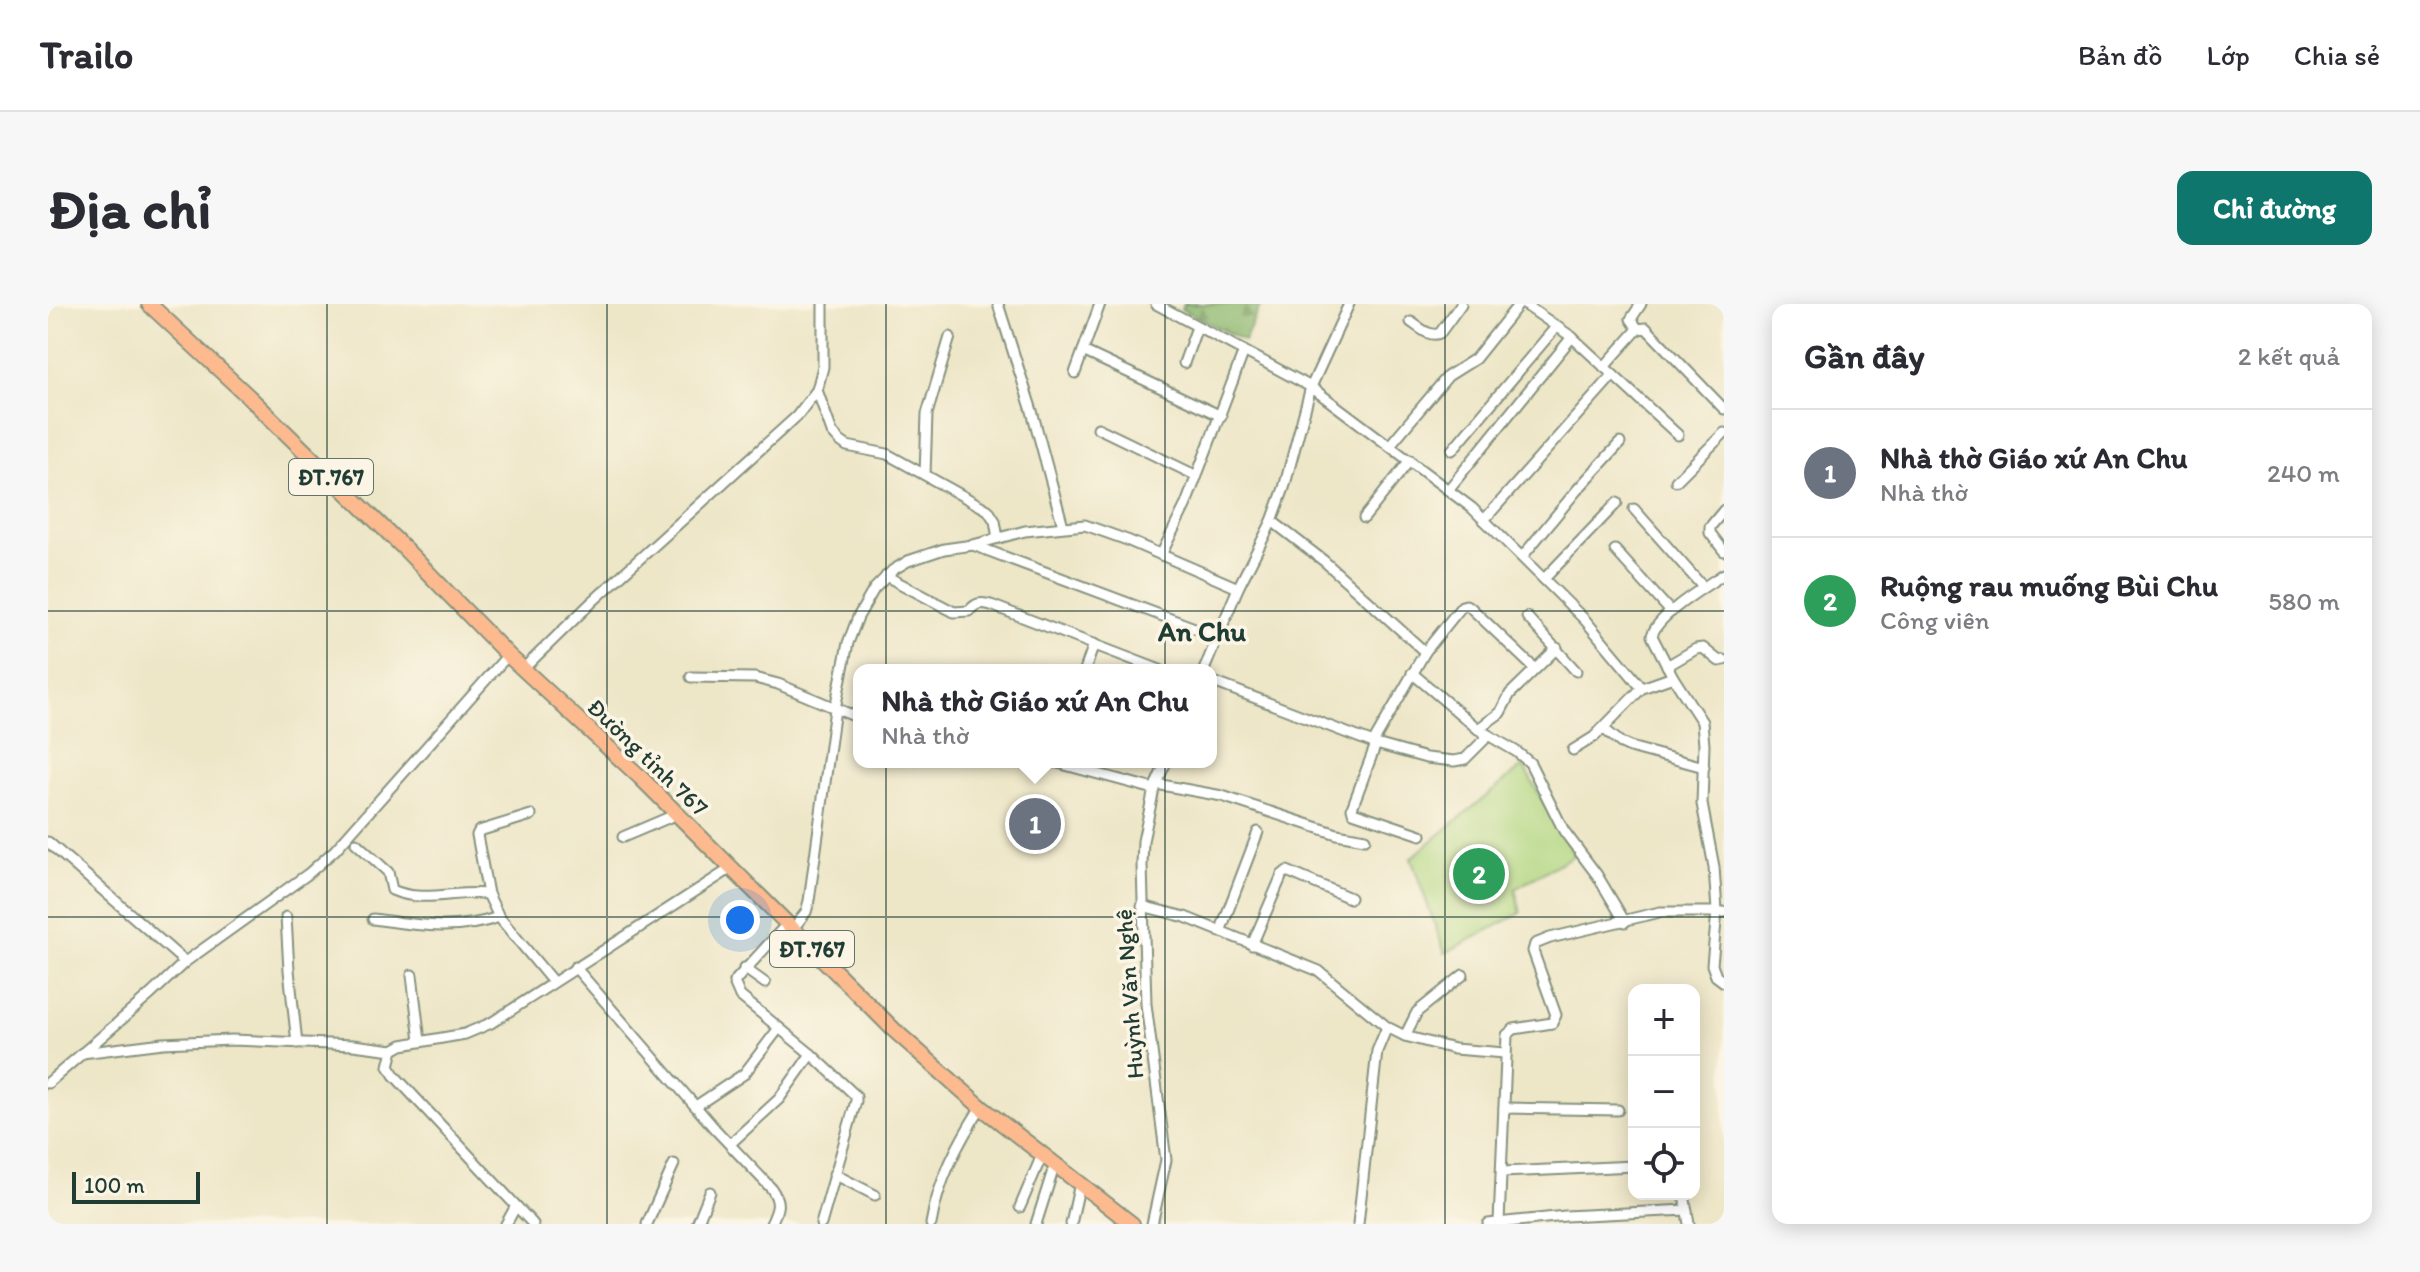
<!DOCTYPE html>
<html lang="vi">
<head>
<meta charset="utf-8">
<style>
	body { margin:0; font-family:Itim,sans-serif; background:#f7f7f7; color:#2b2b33 }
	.controls { position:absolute; right:24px; bottom:24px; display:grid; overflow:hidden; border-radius:16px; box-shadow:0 4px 20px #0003 }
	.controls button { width:72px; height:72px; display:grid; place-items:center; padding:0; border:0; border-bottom:2px solid #e1e1e2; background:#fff; color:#2b2b33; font:40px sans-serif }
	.scale { position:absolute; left:24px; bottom:20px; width:128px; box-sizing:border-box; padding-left:8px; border:4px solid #1f3d34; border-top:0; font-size:22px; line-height:28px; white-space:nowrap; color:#1f3d34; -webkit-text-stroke:6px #fcf5e5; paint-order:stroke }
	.you { position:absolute; left:692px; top:616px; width:28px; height:28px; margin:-20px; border:6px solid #fff; border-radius:50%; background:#1a73e8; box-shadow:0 0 0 12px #1a73e833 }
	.badge { display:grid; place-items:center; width:52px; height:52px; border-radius:50%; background:#0f766e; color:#fff; font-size:26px; font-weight:700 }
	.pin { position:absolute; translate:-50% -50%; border:4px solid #fff; box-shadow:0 2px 8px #0006 }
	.popup { position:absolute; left:805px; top:360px; width:364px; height:104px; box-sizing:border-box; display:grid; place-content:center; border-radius:16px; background:#fff; filter:drop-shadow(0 2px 6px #0005); font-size:26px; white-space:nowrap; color:#7c7c81 }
	.popup b { font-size:30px; color:#2b2b33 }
	.popup::after { content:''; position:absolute; left:50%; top:100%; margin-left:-16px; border:16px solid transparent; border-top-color:#fff }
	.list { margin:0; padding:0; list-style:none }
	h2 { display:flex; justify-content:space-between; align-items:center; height:104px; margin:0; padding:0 32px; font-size:34px }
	h2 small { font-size:26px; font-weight:400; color:#7c7c81 }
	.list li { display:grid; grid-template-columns:52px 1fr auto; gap:24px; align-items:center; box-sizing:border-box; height:128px; padding:0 32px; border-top:2px solid #e1e1e2 }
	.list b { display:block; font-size:30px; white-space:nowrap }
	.list p { margin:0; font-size:26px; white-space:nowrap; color:#7c7c81 }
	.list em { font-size:26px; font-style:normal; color:#7c7c81 }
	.icon { flex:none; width:44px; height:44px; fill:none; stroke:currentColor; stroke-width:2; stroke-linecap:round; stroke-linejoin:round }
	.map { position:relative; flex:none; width:1676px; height:920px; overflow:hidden; border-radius:16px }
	header { display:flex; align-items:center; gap:48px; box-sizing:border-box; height:112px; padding:0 40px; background:#fff; border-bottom:2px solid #e1e1e2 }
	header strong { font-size:38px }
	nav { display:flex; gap:44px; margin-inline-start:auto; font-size:28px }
	.intro { display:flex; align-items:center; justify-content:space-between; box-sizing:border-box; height:192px; padding:0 48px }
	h1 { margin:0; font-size:56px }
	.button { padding:20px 36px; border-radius:16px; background:#0f766e; color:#fff; font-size:28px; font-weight:700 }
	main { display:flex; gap:48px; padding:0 48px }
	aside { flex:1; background:#fff; border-radius:16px; box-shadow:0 4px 20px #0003 }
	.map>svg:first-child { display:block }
	.green { fill:#b0d680; stroke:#688a5a; stroke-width:2 }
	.forest { fill:url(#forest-firs); stroke:#567a51; stroke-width:2 }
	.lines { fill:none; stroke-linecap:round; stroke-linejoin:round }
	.street-casing { stroke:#86927e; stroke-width:13 }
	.primary-casing { stroke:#86927e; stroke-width:18 }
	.street { stroke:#fff; stroke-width:9 }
	.primary { stroke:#fcba8e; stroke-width:14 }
	.grid { fill:none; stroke:#1f3d34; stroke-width:2; stroke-opacity:0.55 }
	.labels { text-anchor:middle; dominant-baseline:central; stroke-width:7; stroke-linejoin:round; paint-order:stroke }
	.shield { fill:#fcf5e5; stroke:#617469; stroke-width:2 }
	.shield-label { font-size:22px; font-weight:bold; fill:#1f3d34 }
	.street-label { font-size:24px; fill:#1f3d34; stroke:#fcf5e5 }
	.quarter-label { font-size:28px; font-weight:bold; fill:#1f3d34; stroke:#fcf5e5 }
</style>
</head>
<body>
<header>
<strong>Trailo</strong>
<nav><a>Bản đồ</a><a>Lớp</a><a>Chia sẻ</a></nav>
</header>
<div class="intro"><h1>Địa chỉ</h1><a class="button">Chỉ đường</a></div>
<main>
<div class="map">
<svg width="1676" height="920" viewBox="0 0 1676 920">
	<defs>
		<pattern id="forest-firs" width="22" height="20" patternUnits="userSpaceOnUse" patternTransform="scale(2)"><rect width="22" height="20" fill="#8cb76e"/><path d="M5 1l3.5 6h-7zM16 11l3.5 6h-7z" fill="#72965b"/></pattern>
	</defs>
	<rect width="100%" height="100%" fill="#fcf5e5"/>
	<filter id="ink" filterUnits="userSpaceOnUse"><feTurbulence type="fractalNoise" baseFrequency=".0125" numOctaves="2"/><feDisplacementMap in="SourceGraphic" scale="16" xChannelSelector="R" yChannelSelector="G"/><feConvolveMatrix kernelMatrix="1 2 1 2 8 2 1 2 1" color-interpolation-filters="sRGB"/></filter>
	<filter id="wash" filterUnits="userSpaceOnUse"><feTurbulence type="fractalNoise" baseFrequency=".006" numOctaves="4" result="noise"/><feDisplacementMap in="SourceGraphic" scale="32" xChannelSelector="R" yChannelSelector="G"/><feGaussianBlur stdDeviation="1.8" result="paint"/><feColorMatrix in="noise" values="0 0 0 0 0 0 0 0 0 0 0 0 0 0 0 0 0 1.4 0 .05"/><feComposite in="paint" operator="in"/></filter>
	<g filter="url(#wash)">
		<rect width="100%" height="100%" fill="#ede6c7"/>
		<path class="green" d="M 1475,462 L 1526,551 L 1467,585 L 1473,609 L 1397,649 L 1363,554 Z"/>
		<path class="forest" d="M 1136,0 L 1213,0 L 1196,37 L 1133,5 Z"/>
	</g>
	<g filter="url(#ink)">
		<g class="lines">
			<defs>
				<g id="street">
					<path d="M 950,0 L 984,107 L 1015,222"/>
					<path d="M 1108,0 L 1263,83 L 1424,204 L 1537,316 L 1594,384"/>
					<path d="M 1476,0 L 1524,33 L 1630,131"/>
					<path d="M 1363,18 C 1371,23 1382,34 1392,29 L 1413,0"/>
					<path d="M 1590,25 L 1583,15 L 1593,0"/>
					<path d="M 1035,47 L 1173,112"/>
					<path d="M 1136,59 L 1149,23"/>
					<path d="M 1556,63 L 1590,25 L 1598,24 L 1676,105"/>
					<path d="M 1027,69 L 1052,0"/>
					<path d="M 769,86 L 784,128 L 792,137 L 799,142 L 839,150 L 940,206 L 947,217 L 950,234"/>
					<path d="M 1050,124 L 1149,172"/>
					<path d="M 1342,141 L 1400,72 L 1427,55 L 1471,0"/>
					<path d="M 1404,146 L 1508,23"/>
					<path d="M 877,171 L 879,110 L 902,33"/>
					<path d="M 1628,177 L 1676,129"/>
					<path d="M 1400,186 L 1524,33"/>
					<path d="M 1586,205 L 1655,283"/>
					<path d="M 1676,206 L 1662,223 L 1662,229 L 1676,247"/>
					<path d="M 1316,214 L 1362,156"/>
					<path d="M 1436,216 L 1565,71"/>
					<path d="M 1224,217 L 1276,257 L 1377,348"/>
					<path d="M 925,241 L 1168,332"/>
					<path d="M 1567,246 L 1623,308"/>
					<path d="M 1113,251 L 1138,200 L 1196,47"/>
					<path d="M 1474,253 L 1529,186 L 1572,139"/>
					<path d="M 1676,270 C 1658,282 1608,312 1604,332 L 1625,373 L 1654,418 L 1656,441 L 1654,500 L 1666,563 L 1669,607 L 1664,661 L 1668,672 L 1676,678"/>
					<path d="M 838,272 L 906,308 L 921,307 C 928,299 932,298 943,301 L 1112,366"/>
					<path d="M 1496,275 L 1569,199"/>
					<path d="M 1479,313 L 1528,367"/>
					<path d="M 1619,362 L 1648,345 L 1655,344 L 1671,357 L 1676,356"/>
					<path d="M 475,365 L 544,298 L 749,112 L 769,86 L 775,63 L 775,0"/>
					<path d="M 1037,366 L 1046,340"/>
					<path d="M 1156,366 L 1190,284 L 1224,217 L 1236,184 L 1263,83 L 1301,0"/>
					<path d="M 1364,369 L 1430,425 L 1469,448 L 1482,459 L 1516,527 L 1549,571 L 1577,618"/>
					<path d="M 643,373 L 707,374 L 730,380 L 811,414"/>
					<path d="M 1163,377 L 1328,440 L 1378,454 L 1406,457 L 1417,455 L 1440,432"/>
					<path d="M 1555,424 L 1573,439 L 1582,443 L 1656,463"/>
					<path d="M 1430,425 L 1452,409 L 1462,390 L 1509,344"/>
					<path d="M 1325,439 L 1377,348 L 1414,302 L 1418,301 L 1422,303 L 1487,365"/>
					<path d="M 1328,440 L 1304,504 L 1305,508 L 1373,531"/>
					<path d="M 1525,446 L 1546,433 L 1594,384 L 1625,373"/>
					<path d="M 1006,458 L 1106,485"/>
					<path d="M 1108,480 L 1174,492 L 1289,530 L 1317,535"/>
					<path d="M 483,511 L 431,527 L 429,531 L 440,590 L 451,613 L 505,678"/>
					<path d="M 575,533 L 629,510"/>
					<path d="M 0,538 L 137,658"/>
					<path d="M 308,539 L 340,568 L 344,586 C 376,600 407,586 440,590"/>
					<path d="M 1094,602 L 1137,613 L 1271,667 L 1339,723 L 1357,732 L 1406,745 L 1457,749"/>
					<path d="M 238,613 L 241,666 L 249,739"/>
					<path d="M 325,615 C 369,621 408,628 451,613"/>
					<path d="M 739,620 L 686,678 L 692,692 L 763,750 L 808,792 L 808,797 L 773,920"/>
					<path d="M 744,626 L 758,608 L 761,597 L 787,405 L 800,339 L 810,313 L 826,285 L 845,266 L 860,257 L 896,245 L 925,241 L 977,227 L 1037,221 L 1079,236 L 1190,284"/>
					<path d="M 1172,628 L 1210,528"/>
					<path d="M 1204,641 L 1234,571 L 1239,567 L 1302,594"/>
					<path d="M 527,663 L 667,825 L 723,884 C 733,898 730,905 723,920"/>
					<path d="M 696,664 L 717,679"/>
					<path d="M 364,671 L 372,737"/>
					<path d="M 1357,732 L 1369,708 L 1415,671"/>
					<path d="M 34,749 L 115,739 L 184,736 L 305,741 L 345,746"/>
					<path d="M 0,779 L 103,690 L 137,658 L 260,570 L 287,546 L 460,351"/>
					<path d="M 648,802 L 696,770 L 731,724"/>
					<path d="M 1456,804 L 1570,806"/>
					<path d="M 682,840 L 731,795 L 763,750"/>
					<path d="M 1454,868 L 1586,862"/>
					<path d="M 786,870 L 827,891"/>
					<path d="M 1636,890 L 1641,920"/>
					<path d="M 972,903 L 994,851"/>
					<path d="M 1451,918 L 1459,731 L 1466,725 L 1504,719 L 1508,711 L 1485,647 L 1487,640 L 1502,634 L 1612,608 L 1676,608"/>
					<path d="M 458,920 L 468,902"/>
					<path d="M 485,920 L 346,771 L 341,762 L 345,746 L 354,741 L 417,730 L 443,719 L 682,565"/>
					<path d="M 599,920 L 626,860"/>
					<path d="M 649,920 L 662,888"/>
					<path d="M 883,920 C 890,877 910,839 933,803"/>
					<path d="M 988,920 L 1007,860"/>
					<path d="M 1023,920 L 1032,879"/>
					<path d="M 1104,920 L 1118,856 L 1098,700 L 1094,561 L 1095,537 L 1106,485 L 1118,458"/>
					<path d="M 1310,920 L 1329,747 L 1339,723"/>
					<path d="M 1440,920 L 1517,912 L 1639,906"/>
				</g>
				<path id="primary" d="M 101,0 L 201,93 L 356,244 L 460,351 L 592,473 L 846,726 L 933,803 L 1084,920"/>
			</defs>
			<use href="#street" class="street-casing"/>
			<use href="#primary" class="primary-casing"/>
			<use href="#street" class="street"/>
			<use href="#primary" class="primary"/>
		</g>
	</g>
	<path class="grid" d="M 279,0 L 279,920M 559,0 L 559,920M 838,0 L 838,920M 1117,0 L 1117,920M 1397,0 L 1397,920M 0,307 L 1676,307M 0,613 L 1676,613"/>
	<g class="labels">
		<g class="shield">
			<rect x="241" y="155" width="84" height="36" rx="6"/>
			<rect x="722" y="627" width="84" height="36" rx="6"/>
		</g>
		<g class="shield-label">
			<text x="283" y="173">ĐT.767</text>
			<text x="764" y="645">ĐT.767</text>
		</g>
		<g class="street-label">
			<text transform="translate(600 453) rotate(44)">Đường tỉnh 767</text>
			<text transform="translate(1081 690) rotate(-94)">Huỳnh Văn Nghệ</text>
		</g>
		<g class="quarter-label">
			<text x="1154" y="327">An Chu</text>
		</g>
	</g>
</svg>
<div class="controls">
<button>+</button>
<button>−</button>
<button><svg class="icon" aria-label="locate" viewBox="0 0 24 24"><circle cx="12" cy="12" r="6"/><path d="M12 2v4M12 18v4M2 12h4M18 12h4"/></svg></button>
</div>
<div class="scale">100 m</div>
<div class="you"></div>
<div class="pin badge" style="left:987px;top:520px;background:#6b7280">1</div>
<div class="popup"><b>Nhà thờ Giáo xứ An Chu</b>Nhà thờ</div>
<div class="pin badge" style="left:1431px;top:570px;background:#2e9e5b">2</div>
</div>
<aside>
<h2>Gần đây<small>2 kết quả</small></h2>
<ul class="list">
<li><span class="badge" style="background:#6b7280">1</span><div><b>Nhà thờ Giáo xứ An Chu</b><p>Nhà thờ</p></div><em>240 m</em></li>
<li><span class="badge" style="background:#2e9e5b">2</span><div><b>Ruộng rau muống Bùi Chu</b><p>Công viên</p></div><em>580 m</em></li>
</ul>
</aside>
</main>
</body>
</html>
